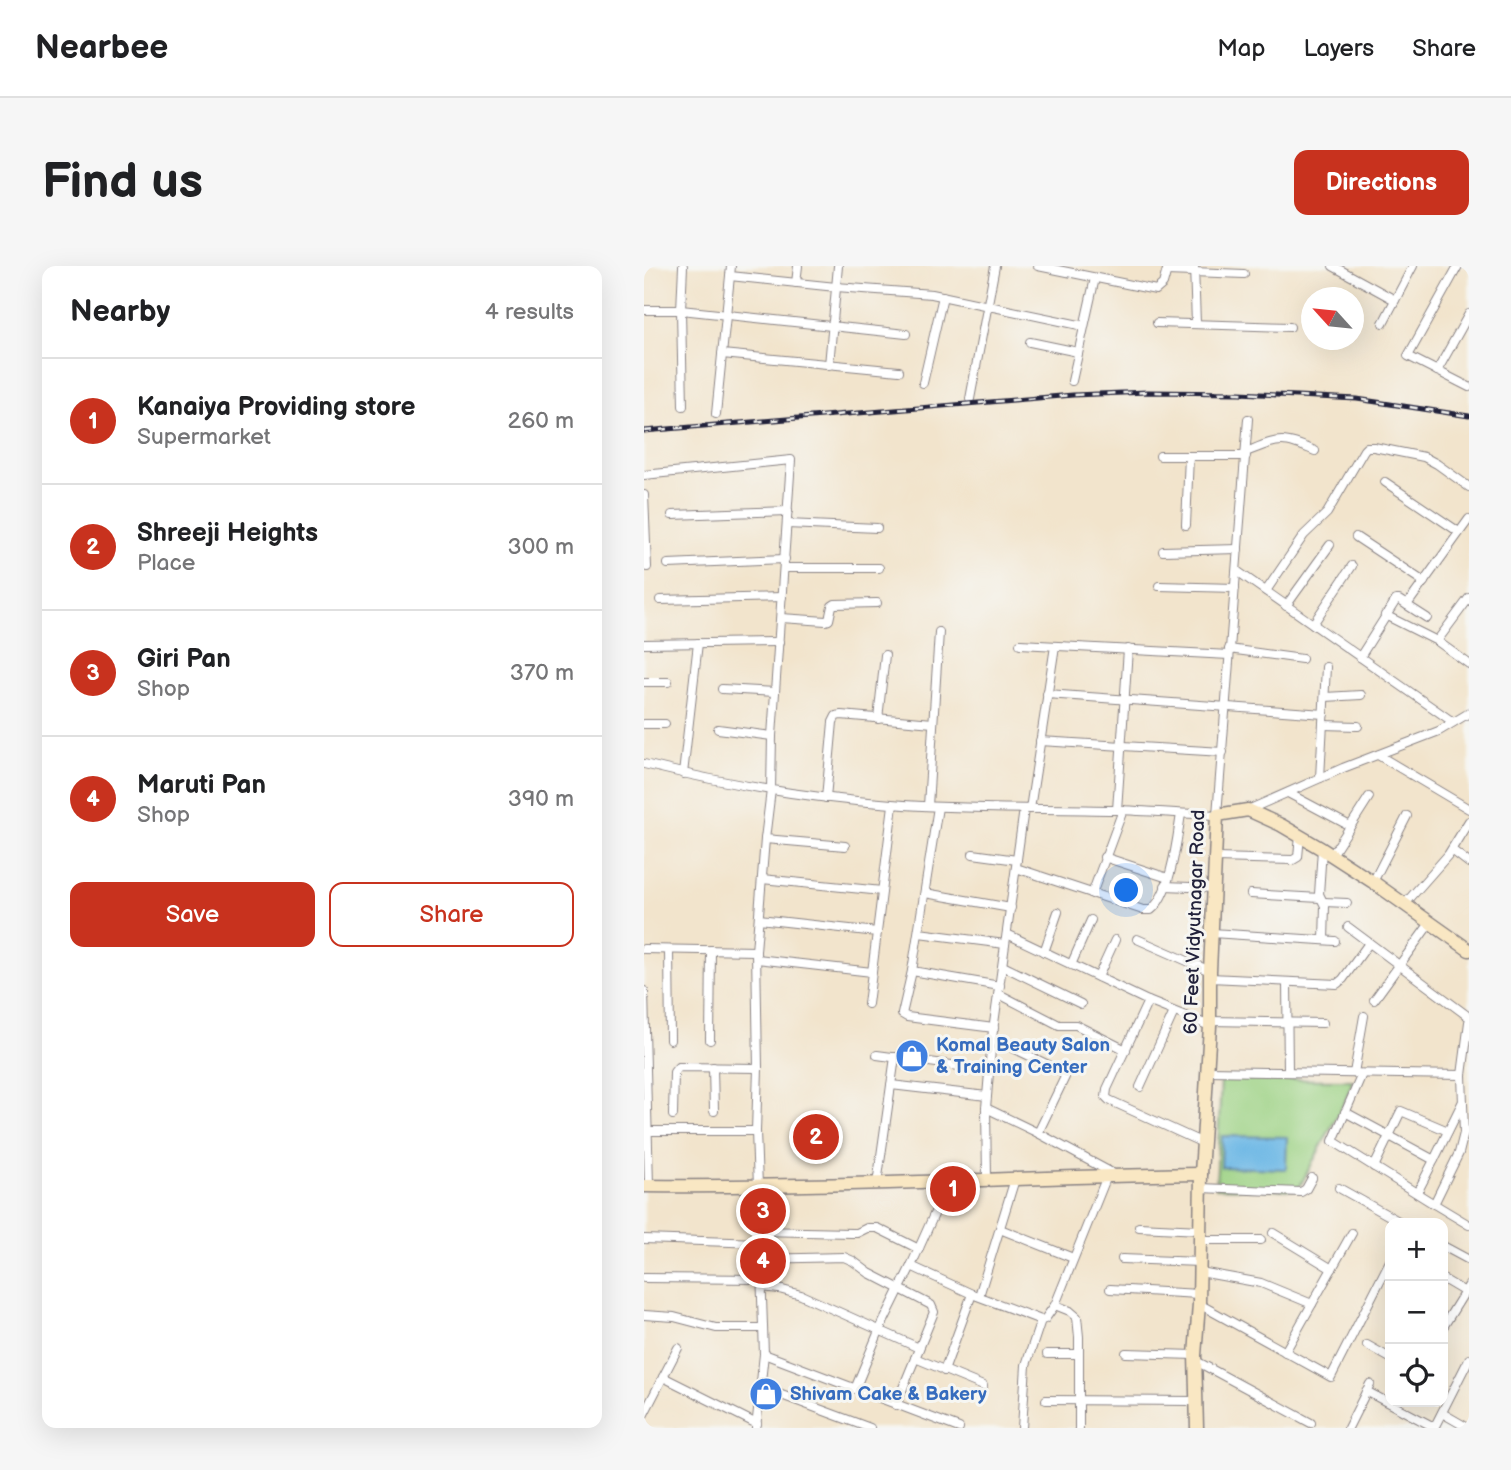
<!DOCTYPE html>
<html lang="en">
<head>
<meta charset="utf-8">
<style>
	body { margin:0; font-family:"Balsamiq Sans",sans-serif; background:#f6f6f6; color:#202124 }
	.controls { position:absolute; right:21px; bottom:21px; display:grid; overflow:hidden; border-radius:14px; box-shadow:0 7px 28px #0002 }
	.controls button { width:63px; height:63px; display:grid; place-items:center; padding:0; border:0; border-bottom:2px solid #e0e0e0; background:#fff; color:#202124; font:35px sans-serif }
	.compass { position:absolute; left:657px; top:21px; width:63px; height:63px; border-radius:50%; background:#fff; box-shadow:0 7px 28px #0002; rotate:297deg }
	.you { position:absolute; left:483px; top:625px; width:24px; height:24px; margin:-18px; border:5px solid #fff; border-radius:50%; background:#1a73e8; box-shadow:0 0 0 10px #1a73e833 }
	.badge { display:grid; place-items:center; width:46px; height:46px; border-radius:50%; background:#c8321e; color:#fff; font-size:23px; font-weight:700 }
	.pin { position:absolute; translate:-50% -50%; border:4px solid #fff; box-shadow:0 2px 7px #0006 }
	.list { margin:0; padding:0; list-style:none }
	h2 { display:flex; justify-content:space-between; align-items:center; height:91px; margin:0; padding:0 28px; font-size:30px }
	h2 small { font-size:23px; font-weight:400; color:#757577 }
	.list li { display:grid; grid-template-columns:46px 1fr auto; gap:21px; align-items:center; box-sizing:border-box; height:126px; padding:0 28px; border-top:2px solid #e0e0e0 }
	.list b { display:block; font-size:26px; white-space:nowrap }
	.list p { margin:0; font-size:23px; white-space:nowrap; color:#757577 }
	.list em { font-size:23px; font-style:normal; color:#757577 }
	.actions { display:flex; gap:14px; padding:21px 28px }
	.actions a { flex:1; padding:16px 0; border:2px solid #c8321e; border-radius:14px; text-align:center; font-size:24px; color:#c8321e }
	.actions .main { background:#c8321e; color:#fff }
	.icon { flex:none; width:38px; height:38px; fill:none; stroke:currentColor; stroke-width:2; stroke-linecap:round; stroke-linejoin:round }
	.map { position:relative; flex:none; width:825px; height:1162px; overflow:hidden; border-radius:14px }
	header { display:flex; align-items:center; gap:42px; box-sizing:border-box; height:98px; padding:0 35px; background:#fff; border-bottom:2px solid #e0e0e0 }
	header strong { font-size:33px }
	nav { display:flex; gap:38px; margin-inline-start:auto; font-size:24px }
	.intro { display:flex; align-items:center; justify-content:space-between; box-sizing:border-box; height:168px; padding:0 42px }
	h1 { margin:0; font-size:49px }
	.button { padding:18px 32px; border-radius:14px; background:#c8321e; color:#fff; font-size:24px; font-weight:700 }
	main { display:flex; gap:42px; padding:0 42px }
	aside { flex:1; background:#fff; border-radius:14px; box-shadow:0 7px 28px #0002 }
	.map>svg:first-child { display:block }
	.green { fill:#9dd284; stroke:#607a60; stroke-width:2 }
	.water { fill:#6cb7e5; stroke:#476c90; stroke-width:2 }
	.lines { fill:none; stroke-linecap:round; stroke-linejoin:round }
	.street-casing { stroke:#8a8384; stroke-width:10 }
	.secondary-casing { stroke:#8a8384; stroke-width:15 }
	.street { stroke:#fff; stroke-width:8 }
	.secondary { stroke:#f9e7c3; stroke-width:12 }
	.rail-casing { stroke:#22223b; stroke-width:5 }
	.rail { stroke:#f6f6f2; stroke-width:2.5; stroke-dasharray:8; stroke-linecap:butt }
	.labels { text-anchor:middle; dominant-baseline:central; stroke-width:6; stroke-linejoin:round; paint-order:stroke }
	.street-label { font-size:19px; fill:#22223b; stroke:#f6f6f2 }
	.shop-label { font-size:19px; font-weight:bold; fill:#366cbe; stroke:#f6f6f2; text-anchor:start }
</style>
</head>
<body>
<header>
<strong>Nearbee</strong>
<nav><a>Map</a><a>Layers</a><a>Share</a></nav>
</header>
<div class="intro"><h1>Find us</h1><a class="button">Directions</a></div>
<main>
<aside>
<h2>Nearby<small>4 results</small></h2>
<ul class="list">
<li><span class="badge">1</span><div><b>Kanaiya Providing store</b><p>Supermarket</p></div><em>260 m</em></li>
<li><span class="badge">2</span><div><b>Shreeji Heights</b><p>Place</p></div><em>300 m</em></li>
<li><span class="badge">3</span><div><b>Giri Pan</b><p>Shop</p></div><em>370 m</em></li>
<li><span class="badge">4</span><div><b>Maruti Pan</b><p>Shop</p></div><em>390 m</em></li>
</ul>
<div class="actions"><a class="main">Save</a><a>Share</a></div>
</aside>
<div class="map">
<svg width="825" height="1162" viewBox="0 0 825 1162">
	<rect width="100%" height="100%" fill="#f6f6f2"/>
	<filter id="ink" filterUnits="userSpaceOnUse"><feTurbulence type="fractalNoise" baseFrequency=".0143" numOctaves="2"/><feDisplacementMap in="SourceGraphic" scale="14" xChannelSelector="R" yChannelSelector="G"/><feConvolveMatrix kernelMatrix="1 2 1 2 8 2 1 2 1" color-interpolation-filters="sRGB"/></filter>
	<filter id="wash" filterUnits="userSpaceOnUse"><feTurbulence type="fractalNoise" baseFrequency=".00686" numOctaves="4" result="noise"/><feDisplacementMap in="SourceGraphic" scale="28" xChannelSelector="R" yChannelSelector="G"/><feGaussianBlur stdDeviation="1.57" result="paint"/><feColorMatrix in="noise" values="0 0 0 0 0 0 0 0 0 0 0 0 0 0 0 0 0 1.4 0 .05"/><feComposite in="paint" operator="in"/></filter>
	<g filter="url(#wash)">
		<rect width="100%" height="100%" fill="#f2e4cc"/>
		<path class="green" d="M 577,813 L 709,814 L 701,835 L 654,924 L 572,922 Z"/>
		<path class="water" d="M 578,870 L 643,871 L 642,903 L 577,901 Z"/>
	</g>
	<g filter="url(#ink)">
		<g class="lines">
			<defs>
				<g id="street">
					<path d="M 394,0 L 512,24 L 519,18 L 524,0"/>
					<path d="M 550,0 L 552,58"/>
					<path d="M 689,0 L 751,34"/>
					<path d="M 814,0 L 764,90 L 825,121"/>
					<path d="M 523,5 L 600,8"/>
					<path d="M 86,10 L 192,21 L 288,28 L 440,60"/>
					<path d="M 152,17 L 154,0"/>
					<path d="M 0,44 L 37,44 L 39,0"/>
					<path d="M 513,57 L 646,61"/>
					<path d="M 739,57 L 769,0"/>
					<path d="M 386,76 L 434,86"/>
					<path d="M 78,88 L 255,105"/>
					<path d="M 185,99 L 194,0"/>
					<path d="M 793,105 L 825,48"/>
					<path d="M 428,115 L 451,12"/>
					<path d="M 279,117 L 299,30"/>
					<path d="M 326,133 L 351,0"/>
					<path d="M 39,140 L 37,44 L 262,68"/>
					<path d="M 72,148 L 87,0"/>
					<path d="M 602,186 C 635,173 637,170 671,185"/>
					<path d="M 516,190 L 602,190"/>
					<path d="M 0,209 L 147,194 L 128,470 L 127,524 L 121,573 L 112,685 L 114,802 L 112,865 L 120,1088 L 112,1162"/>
					<path d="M 741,216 L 815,266"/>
					<path d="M 0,229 L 3,301"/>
					<path d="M 28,249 L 144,245"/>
					<path d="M 143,258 L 233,262"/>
					<path d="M 542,259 L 545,190"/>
					<path d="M 712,271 L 780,316"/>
					<path d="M 519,285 L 594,283"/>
					<path d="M 24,298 L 141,293"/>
					<path d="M 140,302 L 235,302"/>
					<path d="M 593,305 L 809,456"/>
					<path d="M 515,320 L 591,322"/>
					<path d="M 622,325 L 660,269 L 683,247 L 720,184 L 723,181 L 730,181 L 780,191 L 793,198 L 825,221"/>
					<path d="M 16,334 L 138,331"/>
					<path d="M 763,339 L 825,253"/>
					<path d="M 642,340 L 686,279"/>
					<path d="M 741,349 L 793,375 L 825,398"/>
					<path d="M 137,352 L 182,355 L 185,354 L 188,340 L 191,338 L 233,337"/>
					<path d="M 669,358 L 708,300"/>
					<path d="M 793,375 L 825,332"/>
					<path d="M 0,378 L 135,376"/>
					<path d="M 376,378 L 585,389"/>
					<path d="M 585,383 L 658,393"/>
					<path d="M 716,391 L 752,334 L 755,334 L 783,352"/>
					<path d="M 0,416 L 24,416"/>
					<path d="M 78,423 L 131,426"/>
					<path d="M 403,428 L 680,448"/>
					<path d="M 681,431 L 717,429"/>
					<path d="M 234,453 L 241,389"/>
					<path d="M 0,458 L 21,458"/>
					<path d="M 679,459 L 714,460"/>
					<path d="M 74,463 L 128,470"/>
					<path d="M 396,475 L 579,486"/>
					<path d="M 734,489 L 825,543"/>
					<path d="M 0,498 C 81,518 164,532 248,538 C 322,544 397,542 472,544 C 506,545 540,548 573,549 L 604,153"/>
					<path d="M 39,508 L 54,377"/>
					<path d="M 676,512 L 682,401"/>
					<path d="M 644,527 L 706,560"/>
					<path d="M 182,532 L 189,456 L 192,450 L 197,449 L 289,457"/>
					<path d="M 284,540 L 295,366"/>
					<path d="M 294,541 L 268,705 L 258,748 L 263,751 L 350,762"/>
					<path d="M 386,543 L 411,380"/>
					<path d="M 473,544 L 484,383"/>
					<path d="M 604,544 L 699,502 L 795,465 L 825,447"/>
					<path d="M 121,573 L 201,580"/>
					<path d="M 678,583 L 675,628 L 681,640 L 680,674"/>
					<path d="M 808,584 L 825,597"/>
					<path d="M 329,588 L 373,594"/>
					<path d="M 688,589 L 725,531"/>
					<path d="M 460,591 L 524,612"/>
					<path d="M 572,592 L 649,594 L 654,591 L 656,570"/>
					<path d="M 372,602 L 499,644 L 507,644 C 527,628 533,573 537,548"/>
					<path d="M 118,613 L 238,625"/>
					<path d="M 729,616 L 763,550"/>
					<path d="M 521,620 L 571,622"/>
					<path d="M 281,627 L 367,642"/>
					<path d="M 448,628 L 479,544"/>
					<path d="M 607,628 L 676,632"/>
					<path d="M 680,636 L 703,637"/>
					<path d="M 760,639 L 804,589 L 825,555"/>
					<path d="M 115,653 L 233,666"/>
					<path d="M 704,661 L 825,751"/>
					<path d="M 275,667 L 361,678"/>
					<path d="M 568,667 L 691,675"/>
					<path d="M 363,668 L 504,735 L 566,760"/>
					<path d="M 493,673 L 566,705"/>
					<path d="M 0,683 L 112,685"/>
					<path d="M 25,684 L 26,774"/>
					<path d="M 400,686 L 414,646"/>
					<path d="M 113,693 L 228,706"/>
					<path d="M 427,699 L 447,654"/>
					<path d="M 359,700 L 437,738"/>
					<path d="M 268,705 L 356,720"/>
					<path d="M 454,711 L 471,674"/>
					<path d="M 566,712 L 693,718 L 699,713 L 725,677"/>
					<path d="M 643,716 L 644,805"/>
					<path d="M 0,725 L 5,920"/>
					<path d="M 355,728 L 415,759 L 432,759 L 482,784"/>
					<path d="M 730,734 L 786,657"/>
					<path d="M 504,735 L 463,823 L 462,831 L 465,834 L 559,877"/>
					<path d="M 224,738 L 249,539"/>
					<path d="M 566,755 L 679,757"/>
					<path d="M 825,756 L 818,809 L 820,867 L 815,887 L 790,938 L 825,959"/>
					<path d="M 348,772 L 417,805 L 421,811 L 394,867"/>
					<path d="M 66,774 L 67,684"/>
					<path d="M 233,789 L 315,800"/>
					<path d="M 69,801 L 70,845"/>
					<path d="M 564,805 L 818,809"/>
					<path d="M 710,807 L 720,750"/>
					<path d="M 718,808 L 689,875 L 790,938"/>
					<path d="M 247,819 L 343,830"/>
					<path d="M 496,821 L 530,746"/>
					<path d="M 342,842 L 394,867 L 470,908"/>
					<path d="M 701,846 L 790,894 L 818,837"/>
					<path d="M 29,849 L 30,806 L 34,801 L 114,802"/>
					<path d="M 0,865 L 112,865"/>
					<path d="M 730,901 L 757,845 L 804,865"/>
					<path d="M 343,913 L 342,842 L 348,772 L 380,543"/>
					<path d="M 233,918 L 251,791"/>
					<path d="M 557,922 L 657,926 L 662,923 L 668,912"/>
					<path d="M 695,922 L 758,957"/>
					<path d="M 773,927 L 790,894"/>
					<path d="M 495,961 L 556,964"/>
					<path d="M 356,963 L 429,992"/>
					<path d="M 114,965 L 208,967 L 213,967 L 223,962 L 233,962 L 275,983"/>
					<path d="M 629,967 L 688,1003"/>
					<path d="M 0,973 L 115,977"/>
					<path d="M 557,974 L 617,974"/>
					<path d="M 799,980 L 825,994"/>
					<path d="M 116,993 L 200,991 L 209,995 L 225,1007 L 287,1039 L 290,1046 L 252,1139"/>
					<path d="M 478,993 L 556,996"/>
					<path d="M 267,1000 L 328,1028 L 397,1054 L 401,1053 L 411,1039 L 463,910"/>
					<path d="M 556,1006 L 617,1017 L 668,1038"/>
					<path d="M 0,1012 L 118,1013"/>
					<path d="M 799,1013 L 821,1026"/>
					<path d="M 118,1021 L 135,1023 L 157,1029 L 275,1082"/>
					<path d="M 466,1023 L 555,1028"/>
					<path d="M 335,1030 L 371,913"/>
					<path d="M 555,1038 L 687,1111 L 746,995"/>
					<path d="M 411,1039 L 426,1045 L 433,1051 L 435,1071 L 435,1162"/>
					<path d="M 0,1049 L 30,1051 L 72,1062 L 119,1062"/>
					<path d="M 799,1061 L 825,1019"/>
					<path d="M 723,1079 L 746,1092"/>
					<path d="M 641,1086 L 708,967"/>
					<path d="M 482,1087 L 551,1089"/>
					<path d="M 120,1088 L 315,1162"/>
					<path d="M 403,1088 L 434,1088"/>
					<path d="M 271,1092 L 339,1120"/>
					<path d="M 552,1095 L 667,1157"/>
					<path d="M 300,1105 L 328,1028"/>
					<path d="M 19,1111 L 113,1158"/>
					<path d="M 116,1121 L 226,1162"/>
					<path d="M 211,1123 L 235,1065 L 267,1000 L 305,915"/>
					<path d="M 722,1125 L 790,1161"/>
					<path d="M 402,1134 L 552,1135"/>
					<path d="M 798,1147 L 824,1162"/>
					<path d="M 0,1148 L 34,1082"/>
					<path d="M 378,1162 L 382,1099 L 397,1054"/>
					<path d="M 704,1162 L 726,1118"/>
					<path d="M 790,1162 L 825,1093"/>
				</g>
				<g id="secondary">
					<path d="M 0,920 C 186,922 372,911 557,908"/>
					<path d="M 553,1162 L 551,1089 L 555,1038 L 557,908 L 566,760 L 566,705 L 573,549 L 604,544 L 637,559 L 678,583 L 729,616 L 825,684"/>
				</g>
			</defs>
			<use href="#street" class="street-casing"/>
			<use href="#secondary" class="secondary-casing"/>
			<use href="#street" class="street"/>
			<use href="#secondary" class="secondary"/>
			<defs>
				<path id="rail" d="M 0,165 L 429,129 L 504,126 L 595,127 L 713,133 L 825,150"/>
			</defs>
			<use href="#rail" class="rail-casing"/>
			<use href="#rail" class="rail"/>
		</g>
	</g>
	<defs>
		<symbol id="shop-disc" viewBox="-11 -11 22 22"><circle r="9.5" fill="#3f7fe0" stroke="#f6f6f2"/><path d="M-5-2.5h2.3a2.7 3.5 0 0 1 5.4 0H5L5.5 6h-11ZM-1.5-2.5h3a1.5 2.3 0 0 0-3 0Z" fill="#fff"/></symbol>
	</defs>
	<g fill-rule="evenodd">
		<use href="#shop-disc" x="249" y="771" width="38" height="38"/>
		<use href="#shop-disc" x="103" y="1109" width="38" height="38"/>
	</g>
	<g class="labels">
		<g class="street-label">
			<text transform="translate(551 656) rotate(-88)">60 Feet Vidyutnagar Road</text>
		</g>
		<g class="shop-label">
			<text x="292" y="779">Komal Beauty Salon<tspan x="292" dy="22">&amp; Training Center</tspan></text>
			<text x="146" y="1128">Shivam Cake &amp; Bakery</text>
		</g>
	</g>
</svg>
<div class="controls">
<button>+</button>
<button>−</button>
<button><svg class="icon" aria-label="locate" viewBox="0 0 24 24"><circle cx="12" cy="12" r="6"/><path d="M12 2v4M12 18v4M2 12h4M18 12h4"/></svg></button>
</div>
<svg class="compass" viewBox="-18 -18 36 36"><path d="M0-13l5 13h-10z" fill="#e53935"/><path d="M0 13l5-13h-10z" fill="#757577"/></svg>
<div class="you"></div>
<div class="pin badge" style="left:309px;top:923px">1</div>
<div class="pin badge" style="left:172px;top:871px">2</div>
<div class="pin badge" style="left:119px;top:945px">3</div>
<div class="pin badge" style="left:119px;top:995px">4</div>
</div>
</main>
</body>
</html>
